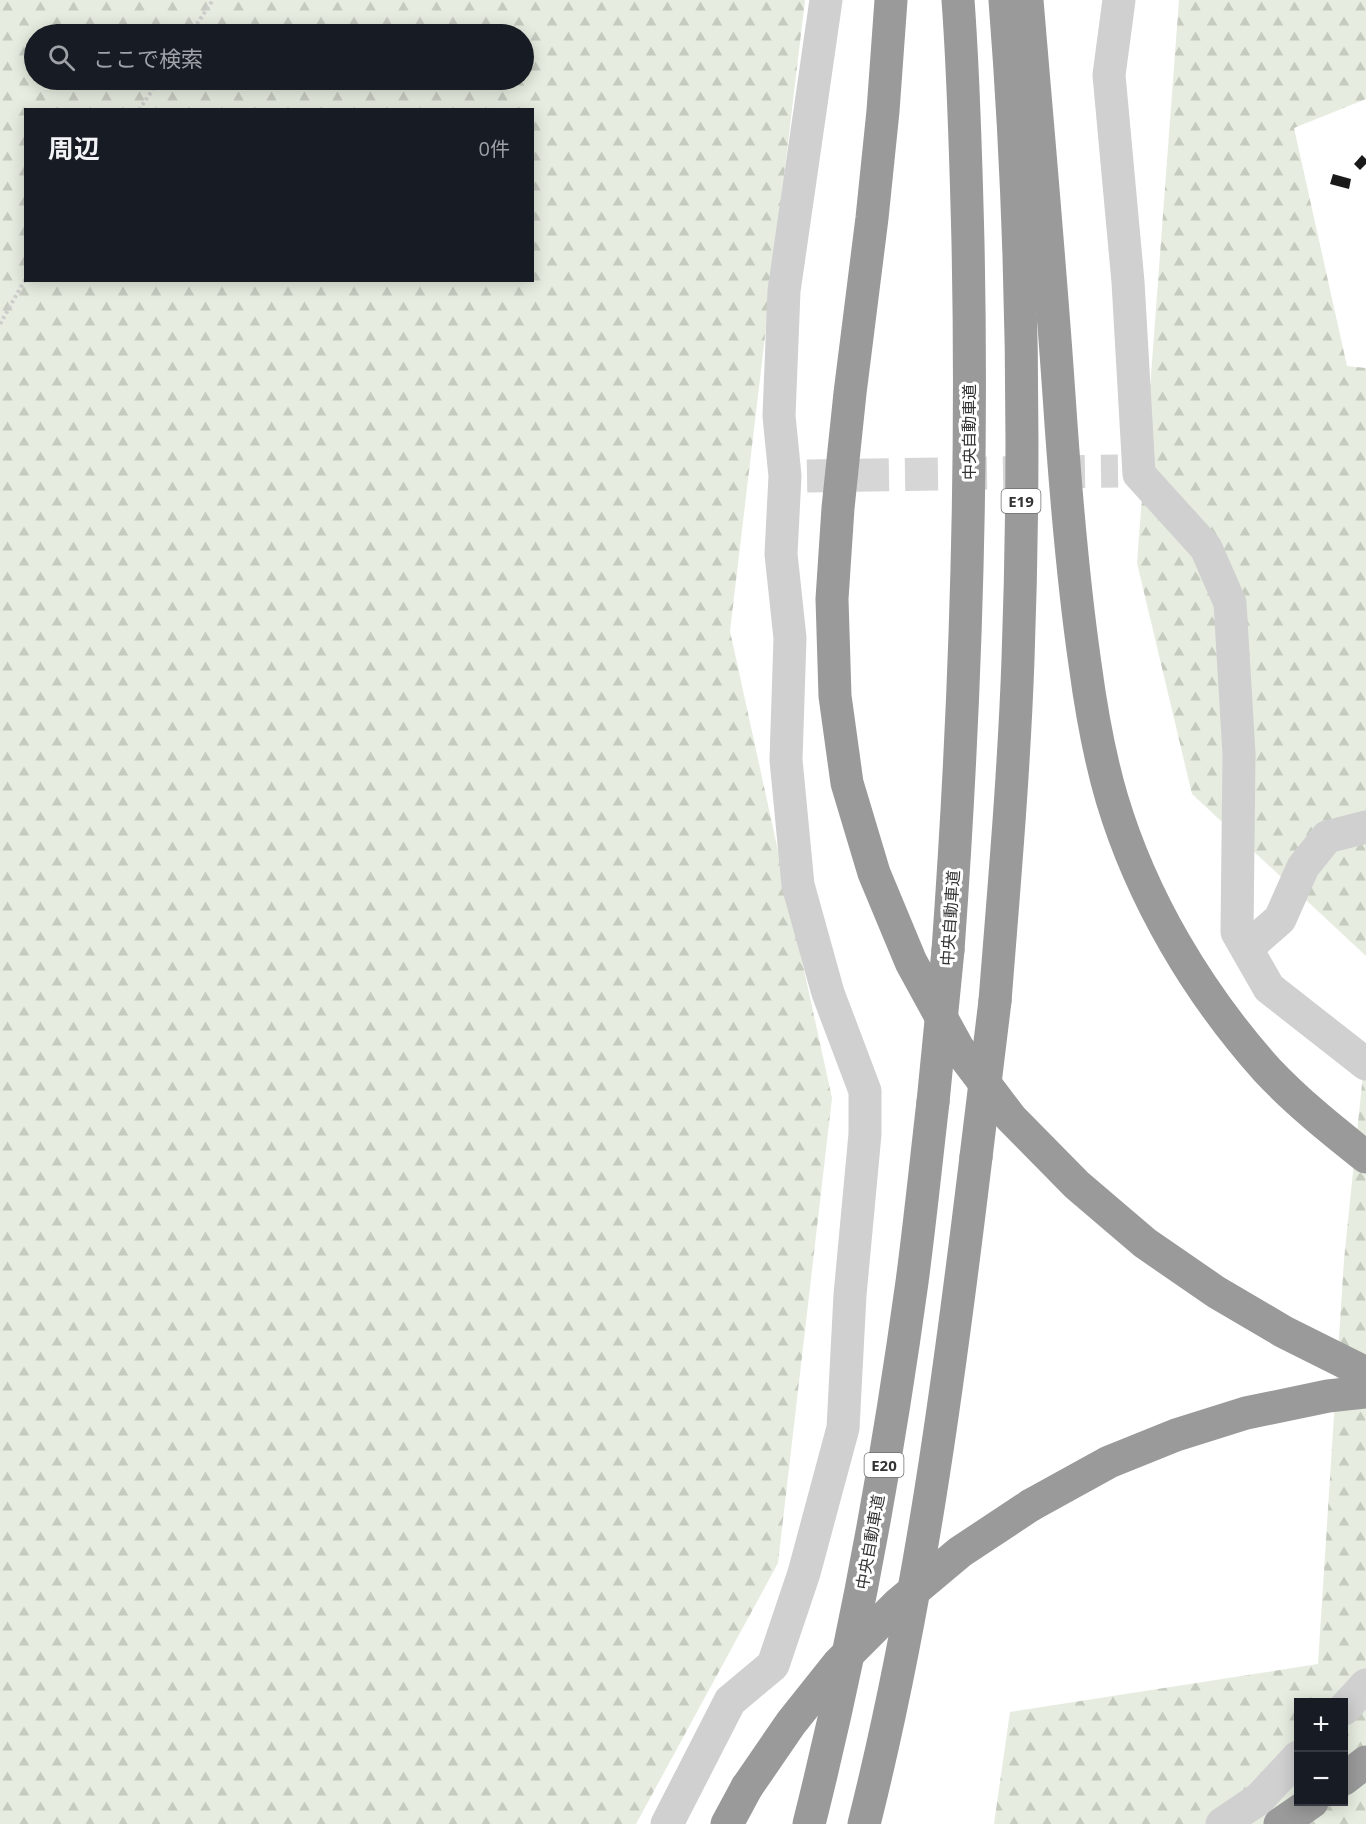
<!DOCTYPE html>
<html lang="ja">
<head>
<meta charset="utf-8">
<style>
	body { margin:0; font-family:"Open Sans","Noto Sans JP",sans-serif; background:#242831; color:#f1f3f6 }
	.controls { position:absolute; right:18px; bottom:18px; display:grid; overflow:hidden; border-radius:0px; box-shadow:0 3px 15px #0003 }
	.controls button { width:54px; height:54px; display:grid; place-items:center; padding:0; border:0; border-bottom:2px solid #363941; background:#171b24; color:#f1f3f6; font:30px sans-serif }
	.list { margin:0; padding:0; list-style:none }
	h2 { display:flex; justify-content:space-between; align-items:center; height:78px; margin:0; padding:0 24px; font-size:26px }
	h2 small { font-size:20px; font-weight:400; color:#9ea1a6 }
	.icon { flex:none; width:33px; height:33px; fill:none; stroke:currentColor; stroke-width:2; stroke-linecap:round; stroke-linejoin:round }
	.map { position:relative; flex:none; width:1366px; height:1824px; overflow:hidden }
	.search { position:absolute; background:#171b24; box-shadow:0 3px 15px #0003; left:24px; top:24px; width:510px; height:66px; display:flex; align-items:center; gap:15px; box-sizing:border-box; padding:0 21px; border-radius:33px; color:#9ea1a6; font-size:22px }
	.panel { position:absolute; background:#171b24; box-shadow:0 3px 15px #0003; left:24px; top:108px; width:510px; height:174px; border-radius:0px }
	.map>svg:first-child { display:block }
	.forest { fill:url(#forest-firs); fill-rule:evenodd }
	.building { fill:#1a1a1a }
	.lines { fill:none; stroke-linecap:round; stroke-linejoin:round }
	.minor-tunnel { stroke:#d6d6d6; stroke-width:33; stroke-dasharray:33 16; stroke-linecap:butt }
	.path { stroke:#cdcdcd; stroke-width:4; stroke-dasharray:3 3; stroke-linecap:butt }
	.minor { stroke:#d0d0d0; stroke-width:33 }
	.motorway { stroke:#9a9a9a; stroke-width:33 }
	.motorway-bridge { stroke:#9a9a9a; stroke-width:33 }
	.labels { text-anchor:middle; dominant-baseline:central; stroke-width:6; stroke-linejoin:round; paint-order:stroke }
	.shield { fill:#fff; stroke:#707070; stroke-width:1.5 }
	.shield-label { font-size:15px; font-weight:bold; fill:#333 }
	.street-label { font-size:16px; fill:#333; stroke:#fff }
</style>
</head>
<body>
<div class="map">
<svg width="1366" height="1824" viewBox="0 0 1366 1824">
	<defs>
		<pattern id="forest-firs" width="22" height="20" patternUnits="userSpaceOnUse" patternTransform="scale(1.5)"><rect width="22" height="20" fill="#e6ecdf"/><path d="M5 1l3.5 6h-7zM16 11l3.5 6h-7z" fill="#c6cbc0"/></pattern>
	</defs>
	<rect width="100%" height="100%" fill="#fff"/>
	<g class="forest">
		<path d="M 0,0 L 805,0 L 730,631 L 832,1098 L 778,1563 L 636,1824 L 0,1824 ZM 34,34 L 524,34 L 524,80 L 34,80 ZM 26,110 L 532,110 L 532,280 L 26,280 Z"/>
		<path d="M 1179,0 L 1366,0 L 1366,99 L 1294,128 L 1347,366 L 1366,368 L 1366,956 L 1192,794 L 1137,563 Z"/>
		<path d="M 1366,1045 L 1366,1824 L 994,1824 L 1010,1712 L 1318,1664 L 1344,1260 ZM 1298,1702 L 1344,1702 L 1344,1802 L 1298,1802 Z"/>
	</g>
	<g class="building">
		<path d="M 1362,155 L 1366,159 L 1366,164 L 1360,170 L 1354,164 Z"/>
		<path d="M 1333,174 L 1351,179 L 1349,189 L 1330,184 Z"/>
	</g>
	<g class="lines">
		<path class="minor-tunnel" d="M 807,476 L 1118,471"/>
		<g class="path">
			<path d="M 190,34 L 213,0"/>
			<path d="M 139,110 L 159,80"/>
			<path d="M 0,324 L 26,278"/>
		</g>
		<g class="minor">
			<path d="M 1119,0 L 1109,75 L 1128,282 L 1139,474 L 1206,548 L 1230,603 L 1239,754 L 1237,932 L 1269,988 L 1366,1064"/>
			<path d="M 1247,948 L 1280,919 L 1303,867 L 1327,837 L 1366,827"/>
			<path d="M 1344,1709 L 1366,1685"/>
			<path d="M 667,1824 L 730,1701 L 773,1665 L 804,1573 L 843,1428 L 850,1295 L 865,1134 L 865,1091 L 828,993 L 798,885 L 786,760 L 790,638 L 781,554 L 785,476 L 779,416 L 784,291 L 826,0"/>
			<path d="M 1222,1824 L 1259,1799 L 1298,1757"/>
		</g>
		<g class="motorway">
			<path d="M 891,0 L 883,111 L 872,218 L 850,393 L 838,508 L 832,599 L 835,696 L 847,783 L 874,873 L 911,962 L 958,1048 L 1011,1118 L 1077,1185 L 1145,1243 L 1216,1292 L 1284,1332 L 1366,1373"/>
			<path d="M 1027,0 C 1038,132 1050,263 1059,395 C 1065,485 1072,574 1085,664 C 1091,709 1099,755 1112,799 C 1142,899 1198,993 1267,1070 C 1297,1102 1332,1130 1366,1157"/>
			<path d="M 948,950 C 965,715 973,479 968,243 C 966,162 964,81 958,0"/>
			<path d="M 995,1001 C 1004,887 1014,773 1018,659 C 1026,440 1022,219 1005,0"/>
			<path d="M 1031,1505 L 1109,1462 L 1176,1435 L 1246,1413 L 1328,1396 L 1366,1392"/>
			<path d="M 1344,1779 L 1366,1762"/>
			<path d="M 727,1824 L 747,1787"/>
			<path d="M 809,1824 C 854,1645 887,1464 912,1282 C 920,1222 926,1162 933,1102"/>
			<path d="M 864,1824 C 919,1605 949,1381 976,1157"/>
			<path d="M 1280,1824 L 1312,1802"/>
		</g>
		<g class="motorway-bridge">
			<path d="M 933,1102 L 948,950"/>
			<path d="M 976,1157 L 995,1001"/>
			<path d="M 747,1787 L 791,1723 L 838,1664 L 898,1604 L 960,1552 L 1031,1505"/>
		</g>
	</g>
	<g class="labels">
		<g class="shield">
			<rect x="1001.5" y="489" width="39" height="24" rx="4.5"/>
			<rect x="864.5" y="1453" width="39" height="24" rx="4.5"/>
		</g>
		<g class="shield-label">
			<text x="1021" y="501">E19</text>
			<text x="884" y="1465">E20</text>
		</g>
		<g class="street-label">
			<text transform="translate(969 432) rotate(-90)">中央自動車道</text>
			<text transform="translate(950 918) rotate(-86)">中央自動車道</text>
			<text transform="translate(870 1542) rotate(-80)">中央自動車道</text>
		</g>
	</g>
</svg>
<div class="controls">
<button>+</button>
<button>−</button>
</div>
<div class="search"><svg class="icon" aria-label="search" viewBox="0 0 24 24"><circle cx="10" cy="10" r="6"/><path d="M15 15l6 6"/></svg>ここで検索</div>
<section class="panel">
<h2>周辺<small>0件</small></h2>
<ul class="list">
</ul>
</section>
</div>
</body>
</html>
